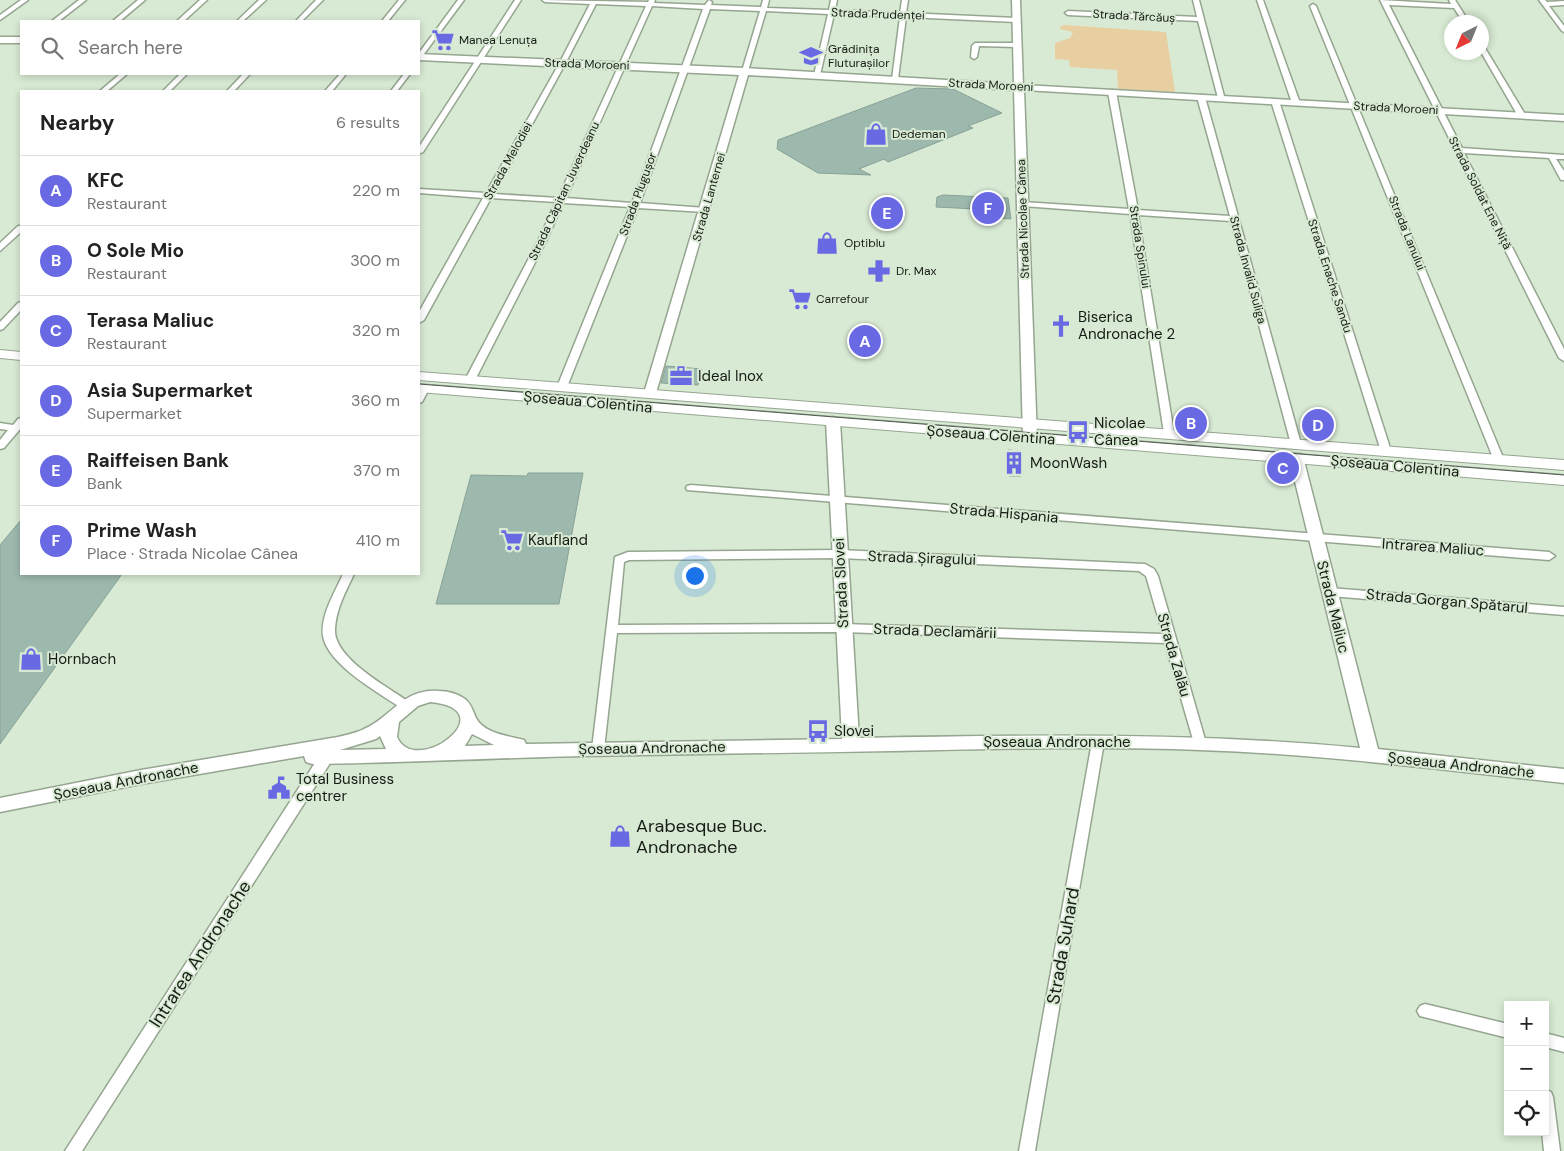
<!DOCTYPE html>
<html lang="en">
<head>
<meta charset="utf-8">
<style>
	body { margin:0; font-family:"DM Sans",sans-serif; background:#f6f6f6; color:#222 }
	.controls { position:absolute; right:15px; bottom:15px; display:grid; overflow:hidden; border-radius:0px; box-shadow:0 2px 8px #0003 }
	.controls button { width:45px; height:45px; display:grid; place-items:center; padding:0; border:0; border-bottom:1px solid #e0e0e0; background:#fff; color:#222; font:25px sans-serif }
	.compass { position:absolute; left:1444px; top:15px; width:45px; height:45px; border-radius:50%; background:#fff; box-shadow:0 2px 8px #0003; rotate:223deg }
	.you { position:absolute; left:694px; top:575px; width:18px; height:18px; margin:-12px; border:4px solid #fff; border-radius:50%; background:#1a73e8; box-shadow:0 0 0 8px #1a73e833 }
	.badge { display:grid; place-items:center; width:32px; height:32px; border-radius:50%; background:#696ae3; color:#fff; font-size:16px; font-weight:700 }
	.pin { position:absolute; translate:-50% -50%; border:2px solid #fff; box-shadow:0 1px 5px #0006 }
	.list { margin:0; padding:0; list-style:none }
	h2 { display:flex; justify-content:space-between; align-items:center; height:65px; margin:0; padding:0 20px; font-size:21px }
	h2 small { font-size:16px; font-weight:400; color:#767676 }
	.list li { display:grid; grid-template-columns:32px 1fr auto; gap:15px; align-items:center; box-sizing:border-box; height:70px; padding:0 20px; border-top:1px solid #e0e0e0 }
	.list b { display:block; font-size:19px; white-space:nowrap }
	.list p { margin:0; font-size:16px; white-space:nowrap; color:#767676 }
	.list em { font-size:16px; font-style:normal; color:#767676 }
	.icon { flex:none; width:28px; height:28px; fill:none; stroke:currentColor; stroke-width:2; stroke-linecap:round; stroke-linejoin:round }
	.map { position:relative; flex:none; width:1564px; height:1151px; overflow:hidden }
	.search { position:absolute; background:#fff; box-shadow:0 2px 8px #0003; left:20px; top:20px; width:400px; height:55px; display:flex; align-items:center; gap:12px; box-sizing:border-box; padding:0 18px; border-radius:0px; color:#767676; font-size:19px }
	.panel { position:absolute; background:#fff; box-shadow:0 2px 8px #0003; left:20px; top:90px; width:400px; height:485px; border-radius:0px }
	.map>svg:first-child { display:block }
	.green { fill:#e8cfa1 }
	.building { fill:#9db9ad; stroke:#87a296 }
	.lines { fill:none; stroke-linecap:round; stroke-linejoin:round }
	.street-casing { stroke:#95a590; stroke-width:3 }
	.secondary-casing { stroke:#95a590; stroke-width:3 }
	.primary-casing { stroke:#95a590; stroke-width:2 }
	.street { fill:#fff; fill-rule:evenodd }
	.secondary { fill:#fff; fill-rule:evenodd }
	.primary { fill:#fff; fill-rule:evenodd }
	.tram { stroke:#505a4e; stroke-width:1 }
	.labels { text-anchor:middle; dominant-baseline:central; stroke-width:4; stroke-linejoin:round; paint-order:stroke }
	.far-street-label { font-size:12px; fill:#161c15; stroke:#d8ead3 }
	.far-poi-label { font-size:12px; fill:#161c15; stroke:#d8ead3; text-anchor:start }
	.poi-label { font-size:15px; fill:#161c15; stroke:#d8ead3; text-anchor:start }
	.street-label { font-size:15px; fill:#161c15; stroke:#d8ead3 }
	.near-poi-label { font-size:18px; fill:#161c15; stroke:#d8ead3; text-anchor:start }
	.near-street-label { font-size:18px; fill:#161c15; stroke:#d8ead3 }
</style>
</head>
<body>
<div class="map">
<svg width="1564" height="1151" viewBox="0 0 1564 1151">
	<rect width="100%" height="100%" fill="#d8ead3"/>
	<path class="green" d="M 1064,25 L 1166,32 L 1175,92 L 1118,89 L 1117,70 L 1070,67 L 1069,60 L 1055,59 L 1055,43 L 1070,38 L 1073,32 L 1060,29 L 1060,27 Z"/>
	<g class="building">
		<path d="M 916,88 L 953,89 L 1002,113 L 968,126 L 973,128 L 888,162 L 884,159 L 859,169 L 871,175 L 818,173 L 777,149 L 778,140 Z"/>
		<path d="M 943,195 L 1008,198 L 1011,219 L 998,218 L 996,210 L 936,207 L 937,197 Z"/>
		<path d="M 666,366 L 702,369 L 698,385 L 661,383 Z"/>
		<path d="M 1008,450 L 1020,451 L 1021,476 L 1009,476 Z"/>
		<path d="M 528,473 L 583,473 L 559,604 L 436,604 L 471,475 L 527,476 Z"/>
		<path d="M 21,520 L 21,574 L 122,574 L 0,744 L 0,545 Z"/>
	</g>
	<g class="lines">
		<defs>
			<g id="street">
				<path d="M 21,0 L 28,0 L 0,20 L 0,15 Z"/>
				<path d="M 79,0 L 86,0 L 59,21 L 52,21 Z"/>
				<path d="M 138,0 L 145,0 L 120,21 L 113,21 Z"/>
				<path d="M 200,0 L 207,0 L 184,21 L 177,21 Z"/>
				<path d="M 259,0 L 266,0 L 243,21 L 237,21 Z"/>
				<path d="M 316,0 L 323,0 L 302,21 L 296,21 Z"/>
				<path d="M 399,0 L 405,0 L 388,21 L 382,21 Z"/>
				<path d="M 458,0 L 464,0 L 421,58 L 419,59 L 419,53 Z"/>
				<path d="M 515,0 L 521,0 L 423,152 L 419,154 L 419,147 Z"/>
				<path d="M 542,0 L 648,2 L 649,0 L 655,0 L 654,3 L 705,5 L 709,0 L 712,2 L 711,5 L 761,7 L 763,0 L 769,0 L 767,8 L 829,10 L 831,0 L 837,0 L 835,10 L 900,13 L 902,0 L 908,0 L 906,13 L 1016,18 L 1019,20 L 1016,22 L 906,17 L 898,79 L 895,81 L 892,79 L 900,17 L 834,14 L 820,75 L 817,77 L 814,75 L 828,14 L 766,11 L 748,71 L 745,73 L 742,71 L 760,11 L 710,9 L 640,203 L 705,208 L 709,210 L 705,212 L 638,208 L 567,387 L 562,390 L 557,387 L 630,207 L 563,203 L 547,239 L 475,380 L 470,383 L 465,380 L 539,239 L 556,202 L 491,198 L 424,320 L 419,323 L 419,312 L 483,198 L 419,193 L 419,189 L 486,193 L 559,64 L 590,4 L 545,2 ZM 596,4 L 646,6 L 558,198 L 494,194 L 565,64 ZM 652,6 L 703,9 L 632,203 L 566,198 Z"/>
				<path d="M 1193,0 L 1199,0 L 1225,100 L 1218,98 L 1198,21 L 1068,15 L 1065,13 L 1068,11 L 1197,17 Z"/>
				<path d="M 1257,0 L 1263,0 L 1300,103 L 1299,105 L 1292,103 Z"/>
				<path d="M 1380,0 L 1451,4 L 1449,0 L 1455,0 L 1469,22 L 1463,22 L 1454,8 L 1389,5 L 1462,148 L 1564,155 L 1564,159 L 1556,159 L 1564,171 L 1564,180 L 1561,180 L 1549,158 L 1464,153 L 1564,349 L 1564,361 L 1559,358 Z"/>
				<path d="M 1539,0 L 1545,0 L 1547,2 L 1564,1 L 1564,5 L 1549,6 L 1564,26 L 1564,32 L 1562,31 Z"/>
				<path d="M 1313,4 L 1316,6 L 1504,460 L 1503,462 L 1495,462 L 1494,460 L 1310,6 Z"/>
				<path d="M 975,43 L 1016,43 L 1019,45 L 1016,47 L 979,46 L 977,57 L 974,59 L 971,57 L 972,46 Z"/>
				<path d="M 1482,46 L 1485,48 L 1526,116 L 1525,118 L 1518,116 L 1481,52 Z"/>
				<path d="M 120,74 L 127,74 L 107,91 L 100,91 Z"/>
				<path d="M 180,74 L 187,74 L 170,91 L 163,91 Z"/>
				<path d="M 243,74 L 250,74 L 234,91 L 227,91 Z"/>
				<path d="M 340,74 L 346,74 L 332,91 L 325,91 Z"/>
				<path d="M 404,74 L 410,74 L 397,91 L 391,91 Z"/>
				<path d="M 1112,90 L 1116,92 L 1138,210 L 1230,216 L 1197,97 L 1201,95 L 1205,97 L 1301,444 L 1300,446 L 1296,447 L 1291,444 L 1231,221 L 1138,215 L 1174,433 L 1169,436 L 1164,433 L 1130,214 L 1023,206 L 1019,204 L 1023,202 L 1129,209 L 1108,92 Z"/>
				<path d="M 1272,99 L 1279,101 L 1391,451 L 1390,453 L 1382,453 L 1381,451 L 1271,101 Z"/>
				<path d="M 18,226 L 21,226 L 21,232 L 0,251 L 0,243 Z"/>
				<path d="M 21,302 L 21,310 L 3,329 L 0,330 L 0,322 L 18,303 Z"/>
				<path d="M 424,386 L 429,389 L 422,402 L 419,403 L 419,390 Z"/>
				<path d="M 21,418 L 21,428 L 4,448 L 0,449 L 0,440 L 8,430 L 0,429 L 0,423 L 13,425 L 18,419 Z"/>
				<path d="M 691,485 L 1549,552 L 1555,556 L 1549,560 L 687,490 L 686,488 L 687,486 Z"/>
				<path d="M 839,550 L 1145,564 L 1154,569 L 1158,576 L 1206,743 L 1204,747 L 1200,748 L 1196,747 L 1194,743 L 1165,643 L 843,632 L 617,633 L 604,749 L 603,753 L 598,754 L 593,753 L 592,749 L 615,557 L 628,552 ZM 839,558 L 1139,571 L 1146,576 L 1163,634 L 843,624 L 618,625 L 624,562 L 629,560 Z"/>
				<path d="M 343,574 L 354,574 C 346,591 336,609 335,629 C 333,658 388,687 409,702 L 411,705 L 409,708 L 401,708 C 378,692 328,665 323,636 C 320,616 335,592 343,574 Z"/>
				<path d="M 1330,588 L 1564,607 L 1564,615 L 1330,596 L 1324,592 Z"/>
				<path d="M 1098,737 L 1102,738 L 1104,742 L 1035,1151 L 1019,1151 L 1092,742 L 1094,738 Z"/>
				<path d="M 327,751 L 332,752 L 333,756 L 332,760 L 82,1151 L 65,1151 L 322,752 Z"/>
				<path d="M 1425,1004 L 1508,1024 L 1508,1038 L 1420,1016 L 1417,1011 L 1420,1006 Z"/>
				<path d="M 1545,1033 L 1564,1038 L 1564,1052 L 1545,1047 Z"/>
				<path d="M 1545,1089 L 1551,1092 L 1553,1097 L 1560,1151 L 1544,1151 L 1542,1132 L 1545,1132 Z"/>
			</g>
			<g id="secondary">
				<path d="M 1012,0 L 1020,0 L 1023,85 L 1564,115 L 1564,121 L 1024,90 L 1037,438 L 1030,442 L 1023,438 L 1014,90 L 748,75 L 656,393 L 650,397 L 644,393 L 739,75 L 419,60 L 419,54 L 745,68 L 1014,84 Z"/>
				<rect x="0" y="37" width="21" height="6"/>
				<path d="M 833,417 L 840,421 L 859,738 C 1027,735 1193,732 1360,748 L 1289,457 L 1291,454 L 1301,454 L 1303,457 L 1378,749 L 1564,769 L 1564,783 C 1443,770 1322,754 1200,750 C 1097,746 994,749 891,751 C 789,753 686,754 583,756 C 492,758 402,763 312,764 L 306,762 L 304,756 L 141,784 L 0,812 L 0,798 L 141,770 L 338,737 C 346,735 356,733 364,729 C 392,717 403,688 439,691 C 448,691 458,694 465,699 C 471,704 473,711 476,718 C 484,734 510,736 524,740 L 526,744 L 842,739 L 826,421 ZM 430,702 C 507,709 416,779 397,737 L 399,722 L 418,706 ZM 472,734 L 494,745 L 465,746 ZM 380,736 L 386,749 L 340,750 L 376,739 Z"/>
			</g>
			<g id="primary">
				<path d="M 0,350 L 21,352 L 21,360 L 0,358 Z"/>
				<path d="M 419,372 L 1564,460 L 1564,470 L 419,380 Z"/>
				<path d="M 419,384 L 1564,475 L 1564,485 L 419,392 Z"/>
			</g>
		</defs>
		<use href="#street" class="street-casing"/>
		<use href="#secondary" class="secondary-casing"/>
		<use href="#primary" class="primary-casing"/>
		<use href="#street" class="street"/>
		<use href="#secondary" class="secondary"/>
		<use href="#primary" class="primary"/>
		<path class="tram" d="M 419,384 L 1564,475"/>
	</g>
	<defs>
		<symbol id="supermarket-bare" viewBox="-9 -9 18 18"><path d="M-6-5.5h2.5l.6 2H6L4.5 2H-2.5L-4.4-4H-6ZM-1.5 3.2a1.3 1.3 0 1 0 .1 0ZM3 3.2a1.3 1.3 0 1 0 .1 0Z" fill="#696ae3" stroke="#d8ead3" stroke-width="2.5" paint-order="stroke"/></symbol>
		<symbol id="school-bare" viewBox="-9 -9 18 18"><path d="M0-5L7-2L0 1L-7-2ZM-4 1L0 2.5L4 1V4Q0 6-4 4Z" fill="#696ae3" stroke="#d8ead3" stroke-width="2.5" paint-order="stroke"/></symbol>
		<symbol id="shop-bare" viewBox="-9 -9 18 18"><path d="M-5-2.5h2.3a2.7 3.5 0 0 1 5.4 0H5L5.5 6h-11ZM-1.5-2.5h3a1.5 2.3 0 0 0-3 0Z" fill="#696ae3" stroke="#d8ead3" stroke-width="2.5" paint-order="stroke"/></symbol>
		<symbol id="pharmacy-bare" viewBox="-9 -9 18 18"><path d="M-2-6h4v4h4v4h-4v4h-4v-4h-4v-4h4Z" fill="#696ae3" stroke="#d8ead3" stroke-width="2.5" paint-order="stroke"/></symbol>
		<symbol id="church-bare" viewBox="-9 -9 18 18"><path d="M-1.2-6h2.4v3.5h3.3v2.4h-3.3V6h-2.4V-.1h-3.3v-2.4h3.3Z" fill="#696ae3" stroke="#d8ead3" stroke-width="2.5" paint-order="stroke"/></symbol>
		<symbol id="office-bare" viewBox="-9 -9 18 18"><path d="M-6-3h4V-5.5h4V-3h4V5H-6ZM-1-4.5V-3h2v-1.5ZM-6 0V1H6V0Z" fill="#696ae3" stroke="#d8ead3" stroke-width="2.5" paint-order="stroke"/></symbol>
		<symbol id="bus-bare" viewBox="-9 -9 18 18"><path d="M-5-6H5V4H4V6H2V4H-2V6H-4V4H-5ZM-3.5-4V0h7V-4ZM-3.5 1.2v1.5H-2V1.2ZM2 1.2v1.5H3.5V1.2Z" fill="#696ae3" stroke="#d8ead3" stroke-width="2.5" paint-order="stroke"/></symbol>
		<symbol id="building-bare" viewBox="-9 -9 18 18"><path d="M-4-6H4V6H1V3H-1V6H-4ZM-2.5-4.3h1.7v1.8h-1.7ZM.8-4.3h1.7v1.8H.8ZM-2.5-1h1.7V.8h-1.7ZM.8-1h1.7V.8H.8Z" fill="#696ae3" stroke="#d8ead3" stroke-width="2.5" paint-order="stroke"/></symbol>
		<symbol id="civic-bare" viewBox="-9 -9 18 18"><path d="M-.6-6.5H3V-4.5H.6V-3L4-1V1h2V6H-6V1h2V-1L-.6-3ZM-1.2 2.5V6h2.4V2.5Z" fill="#696ae3" stroke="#d8ead3" stroke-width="2.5" paint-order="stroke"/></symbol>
	</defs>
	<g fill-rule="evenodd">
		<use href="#supermarket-bare" x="427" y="24" width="32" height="32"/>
		<use href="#school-bare" x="795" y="40" width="32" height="32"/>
		<use href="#shop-bare" x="860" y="118" width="32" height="32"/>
		<use href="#shop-bare" x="811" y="227" width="32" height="32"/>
		<use href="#pharmacy-bare" x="863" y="255" width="32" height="32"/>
		<use href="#supermarket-bare" x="784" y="283" width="32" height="32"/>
		<use href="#church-bare" x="1045" y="310" width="32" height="32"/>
		<use href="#office-bare" x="665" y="360" width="32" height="32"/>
		<use href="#bus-bare" x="1062" y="416" width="32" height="32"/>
		<use href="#building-bare" x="998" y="447" width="32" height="32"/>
		<use href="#supermarket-bare" x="496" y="524" width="32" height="32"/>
		<use href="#shop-bare" x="15" y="643" width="32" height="32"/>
		<use href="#bus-bare" x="802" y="715" width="32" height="32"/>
		<use href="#civic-bare" x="263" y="772" width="32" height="32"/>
		<use href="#shop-bare" x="604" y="820" width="32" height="32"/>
	</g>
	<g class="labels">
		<g class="far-street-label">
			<text transform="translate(878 14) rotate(2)">Strada Prudenței</text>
			<text transform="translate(1134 16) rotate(3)">Strada Tărcăuș</text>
			<text transform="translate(587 64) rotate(2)">Strada Moroeni</text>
			<text transform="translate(991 85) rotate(3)">Strada Moroeni</text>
			<text transform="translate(1396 108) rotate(3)">Strada Moroeni</text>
			<text transform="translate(508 161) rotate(-61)">Strada Melodiei</text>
			<text transform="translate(564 191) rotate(-65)">Strada Căpitan Juverdeanu</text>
			<text transform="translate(1480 193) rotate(63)">Strada Soldat Ene Niță</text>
			<text transform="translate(638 194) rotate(-70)">Strada Plugușor</text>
			<text transform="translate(709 197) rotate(-74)">Strada Lanternei</text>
			<text transform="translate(1023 219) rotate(-92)">Strada Nicolae Cânea</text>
			<text transform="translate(1407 233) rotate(68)">Strada Lanului</text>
			<text transform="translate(1140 247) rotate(81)">Strada Spinului</text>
			<text transform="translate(1248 270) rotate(75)">Strada Invalid Suliga</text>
			<text transform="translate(1330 276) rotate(72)">Strada Enache Sandu</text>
		</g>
		<g class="far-poi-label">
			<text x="459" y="40">Manea Lenuța</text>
			<text x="828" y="49">Grădinița<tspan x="828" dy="14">Fluturașilor</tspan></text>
			<text x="892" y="134">Dedeman</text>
			<text x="844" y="243">Optiblu</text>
			<text x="896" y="271">Dr. Max</text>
			<text x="816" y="299">Carrefour</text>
		</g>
		<g class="poi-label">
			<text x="1078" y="317">Biserica<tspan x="1078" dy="17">Andronache 2</tspan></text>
			<text x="698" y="376">Ideal Inox</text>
			<text x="1094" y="423">Nicolae<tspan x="1094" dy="17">Cânea</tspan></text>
			<text x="1030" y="463">MoonWash</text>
			<text x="528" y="540">Kaufland</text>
			<text x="48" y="659">Hornbach</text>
			<text x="834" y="731">Slovei</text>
			<text x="296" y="779">Total Business<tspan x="296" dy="17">centrer</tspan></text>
		</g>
		<g class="street-label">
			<text transform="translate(588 402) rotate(5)">Șoseaua Colentina</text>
			<text transform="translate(991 435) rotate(4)">Șoseaua Colentina</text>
			<text transform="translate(1395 466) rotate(5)">Șoseaua Colentina</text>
			<text transform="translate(1004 513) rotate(5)">Strada Hispania</text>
			<text transform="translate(1433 547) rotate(4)">Intrarea Maliuc</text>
			<text transform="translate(922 558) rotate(2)">Strada Șiragului</text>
			<text transform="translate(841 583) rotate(-93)">Strada Slovei</text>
			<text transform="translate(1447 601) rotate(5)">Strada Gorgan Spătarul</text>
			<text transform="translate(1333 607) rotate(76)">Strada Maliuc</text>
			<text transform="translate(935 631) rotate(2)">Strada Declamării</text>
			<text transform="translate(1174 655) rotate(74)">Strada Zalău</text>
			<text x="1057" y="742">Șoseaua Andronache</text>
			<text transform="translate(652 748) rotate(-1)">Șoseaua Andronache</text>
			<text transform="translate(1461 765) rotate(6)">Șoseaua Andronache</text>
			<text transform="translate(126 781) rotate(-11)">Șoseaua Andronache</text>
		</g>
		<g class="near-poi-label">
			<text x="636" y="826">Arabesque Buc.<tspan x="636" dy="21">Andronache</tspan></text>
		</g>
		<g class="near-street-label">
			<text transform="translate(1063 946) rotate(-80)">Strada Suhard</text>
			<text transform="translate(200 954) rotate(-57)">Intrarea Andronache</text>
		</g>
	</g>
</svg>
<div class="controls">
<button>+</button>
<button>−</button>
<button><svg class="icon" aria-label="locate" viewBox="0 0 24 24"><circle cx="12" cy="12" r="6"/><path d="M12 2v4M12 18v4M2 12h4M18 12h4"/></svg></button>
</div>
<svg class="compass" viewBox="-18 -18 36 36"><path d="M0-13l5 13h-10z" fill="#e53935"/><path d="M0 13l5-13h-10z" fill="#767676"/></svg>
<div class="you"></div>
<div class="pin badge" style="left:865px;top:341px">A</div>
<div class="pin badge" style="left:1191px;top:423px">B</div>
<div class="pin badge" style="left:1283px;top:468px">C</div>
<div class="pin badge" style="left:1318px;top:425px">D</div>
<div class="pin badge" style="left:887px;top:213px">E</div>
<div class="pin badge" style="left:988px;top:208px">F</div>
<div class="search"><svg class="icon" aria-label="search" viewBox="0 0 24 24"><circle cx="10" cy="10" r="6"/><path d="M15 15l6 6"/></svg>Search here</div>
<section class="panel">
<h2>Nearby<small>6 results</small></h2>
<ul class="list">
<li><span class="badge">A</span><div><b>KFC</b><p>Restaurant</p></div><em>220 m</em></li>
<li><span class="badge">B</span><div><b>O Sole Mio</b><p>Restaurant</p></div><em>300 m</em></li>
<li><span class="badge">C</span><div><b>Terasa Maliuc</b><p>Restaurant</p></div><em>320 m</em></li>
<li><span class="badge">D</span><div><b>Asia Supermarket</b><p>Supermarket</p></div><em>360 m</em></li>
<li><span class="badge">E</span><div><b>Raiffeisen Bank</b><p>Bank</p></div><em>370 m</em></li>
<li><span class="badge">F</span><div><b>Prime Wash</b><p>Place · Strada Nicolae Cânea</p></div><em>410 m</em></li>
</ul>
</section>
</div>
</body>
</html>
